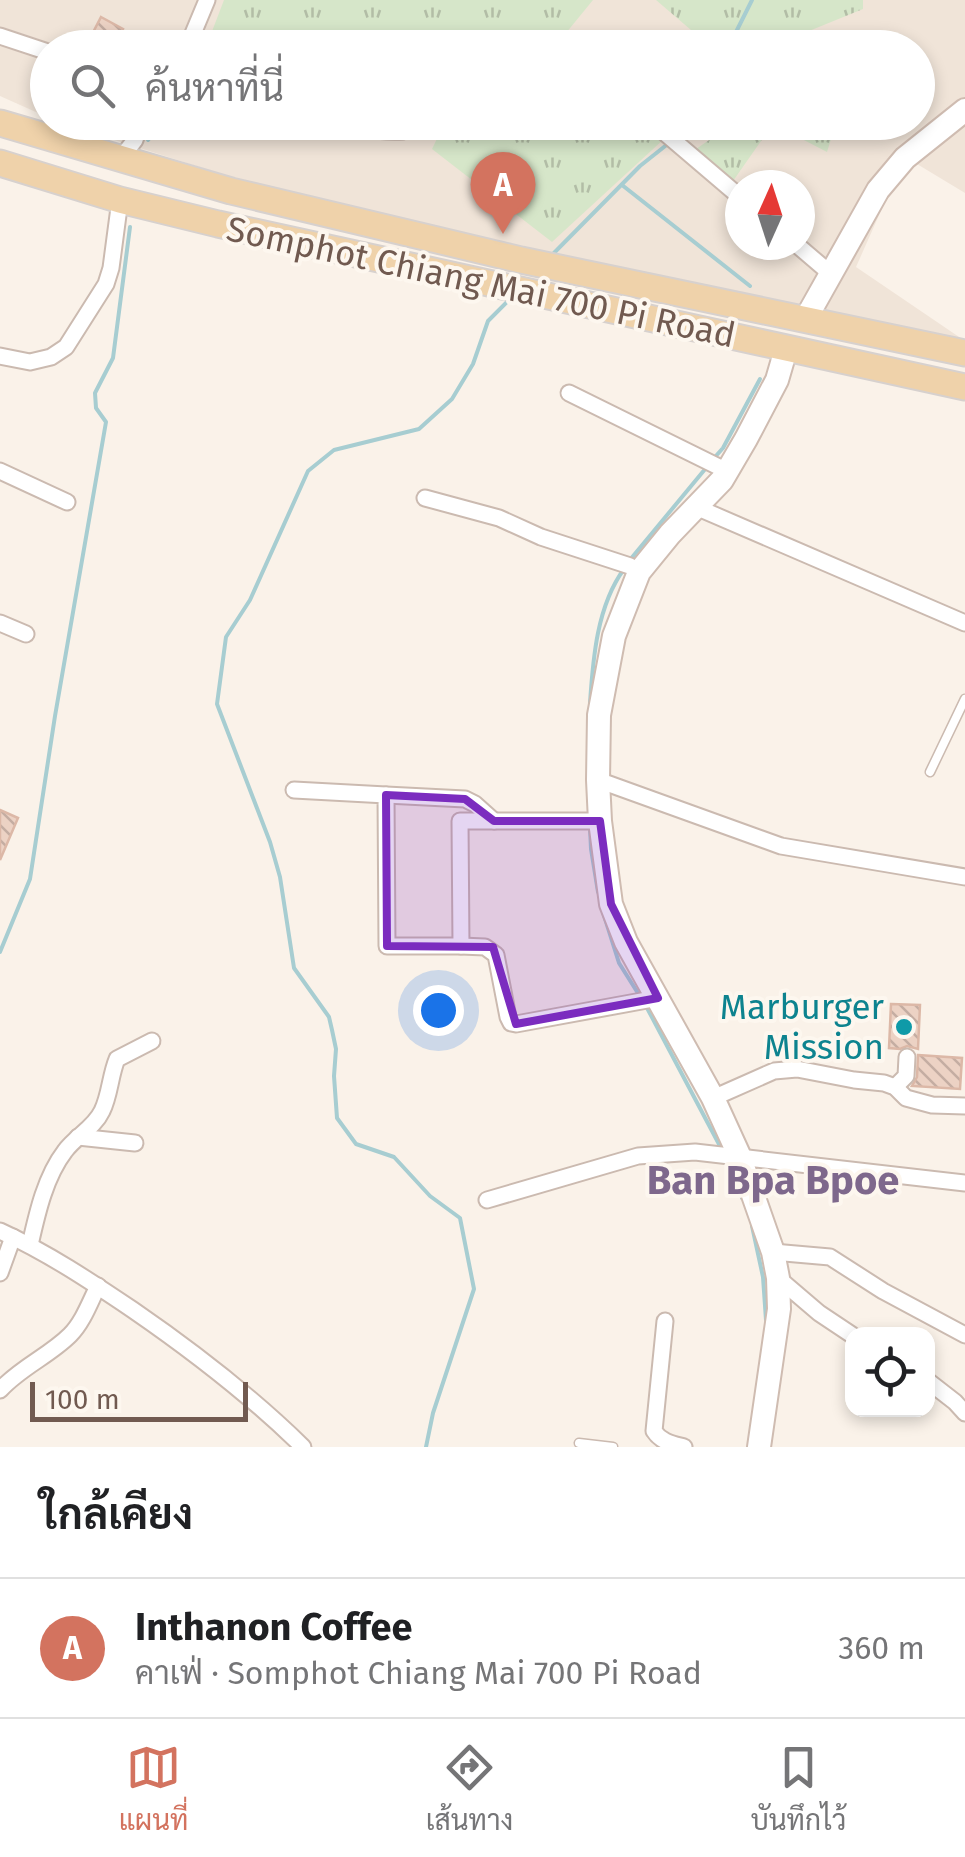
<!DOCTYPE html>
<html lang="th">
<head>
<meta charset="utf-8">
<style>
	body { margin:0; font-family:"Fira Sans",Sarabun,sans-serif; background:#f2f2f2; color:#202124 }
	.controls { position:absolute; right:30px; bottom:30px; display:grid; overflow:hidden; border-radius:20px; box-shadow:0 5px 15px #0003 }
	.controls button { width:90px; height:90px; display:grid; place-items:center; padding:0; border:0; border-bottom:2px solid #e0e0e0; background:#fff; color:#202124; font:50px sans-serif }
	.compass { position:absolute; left:725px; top:170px; width:90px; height:90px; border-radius:50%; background:#fff; box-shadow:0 5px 15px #0003; rotate:3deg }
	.scale { position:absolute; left:30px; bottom:25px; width:218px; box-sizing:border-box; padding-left:10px; border:5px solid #715a50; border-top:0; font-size:28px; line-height:35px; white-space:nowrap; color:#715a50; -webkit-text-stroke:8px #fdf7ef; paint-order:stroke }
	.you { position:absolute; left:438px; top:1010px; width:35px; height:35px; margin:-25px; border:8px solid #fff; border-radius:50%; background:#1a73e8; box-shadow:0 0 0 15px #1a73e833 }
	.badge { display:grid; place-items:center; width:65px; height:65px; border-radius:50%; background:#d3735f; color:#fff; font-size:32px; font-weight:700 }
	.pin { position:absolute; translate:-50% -82px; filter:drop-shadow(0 2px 5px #0008) }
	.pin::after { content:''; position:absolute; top:52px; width:35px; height:30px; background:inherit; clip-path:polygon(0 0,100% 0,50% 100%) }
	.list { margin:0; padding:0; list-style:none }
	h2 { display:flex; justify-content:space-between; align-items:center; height:130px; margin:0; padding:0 40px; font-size:42px }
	h2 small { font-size:32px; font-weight:400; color:#757577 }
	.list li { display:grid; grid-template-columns:65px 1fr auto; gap:30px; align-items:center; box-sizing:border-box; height:140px; padding:0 40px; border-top:2px solid #e0e0e0 }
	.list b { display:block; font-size:38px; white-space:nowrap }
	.list p { margin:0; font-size:32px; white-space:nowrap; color:#757577 }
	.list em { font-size:32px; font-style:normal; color:#757577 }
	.icon { flex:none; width:55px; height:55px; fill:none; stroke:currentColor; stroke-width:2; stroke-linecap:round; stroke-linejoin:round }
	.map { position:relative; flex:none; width:965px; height:1447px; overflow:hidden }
	.search { position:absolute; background:#fff; box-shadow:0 5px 15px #0003; left:30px; right:30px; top:30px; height:110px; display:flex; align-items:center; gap:25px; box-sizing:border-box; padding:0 35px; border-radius:55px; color:#757577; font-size:38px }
	.sheet { height:270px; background:#fff }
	nav { display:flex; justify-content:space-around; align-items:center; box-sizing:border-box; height:140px; border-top:2px solid #e0e0e0; background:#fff; font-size:28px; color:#757577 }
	nav a { display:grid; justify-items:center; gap:5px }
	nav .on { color:#d3735f }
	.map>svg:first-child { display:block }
	.residential { fill:#f0e4d8; fill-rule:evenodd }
	.grass { fill:url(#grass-tufts) }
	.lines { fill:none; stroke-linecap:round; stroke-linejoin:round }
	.stream { stroke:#a7cdd1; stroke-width:4 }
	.building { fill:url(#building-back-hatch); stroke:#dcb8a7; stroke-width:2.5 }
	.lane-casing { stroke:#cbbab0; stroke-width:11 }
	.street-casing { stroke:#cbbab0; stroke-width:19 }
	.secondary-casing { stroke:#cfbcb1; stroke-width:26 }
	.primary-casing { stroke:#d7d1ce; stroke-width:29 }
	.lane { stroke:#fff; stroke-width:8 }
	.street { stroke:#fff; stroke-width:15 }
	.secondary { stroke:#fff; stroke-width:22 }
	.primary { stroke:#efd2aa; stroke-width:25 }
	.marked { fill:#7b2cbf; fill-opacity:0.2; stroke:#7b2cbf; stroke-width:8; stroke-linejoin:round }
	.culture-dot { fill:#0f9aa8; stroke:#fdf7ef; stroke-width:4 }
	.labels { text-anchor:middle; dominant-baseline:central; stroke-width:8; stroke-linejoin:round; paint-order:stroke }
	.street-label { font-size:35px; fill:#715a50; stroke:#fdf7ef }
	.culture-label { font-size:35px; fill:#0d838f; stroke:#fdf7ef; text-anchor:end }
	.quarter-label { font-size:40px; font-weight:bold; fill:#7e688c; stroke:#fdf7ef }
</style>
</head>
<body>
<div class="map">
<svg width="965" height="1447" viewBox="0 0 965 1447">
	<defs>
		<pattern id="grass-tufts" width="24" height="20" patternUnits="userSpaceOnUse" patternTransform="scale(2.5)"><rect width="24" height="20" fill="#d6e6c9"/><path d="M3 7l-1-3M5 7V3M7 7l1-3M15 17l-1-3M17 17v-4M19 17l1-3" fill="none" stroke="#b2bda6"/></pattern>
		<pattern id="building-back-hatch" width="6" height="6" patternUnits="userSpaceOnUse" patternTransform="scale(2.5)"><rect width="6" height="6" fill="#ecd2c4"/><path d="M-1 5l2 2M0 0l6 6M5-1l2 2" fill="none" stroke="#c4ada2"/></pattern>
	</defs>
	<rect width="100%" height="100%" fill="#faf2e9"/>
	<path class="residential" d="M 0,0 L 965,0 L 965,193 L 917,164 L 888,195 L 856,267 L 965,341 L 306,201 L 61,123 L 918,122 L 918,48 L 48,48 L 47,117 L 0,96 ZM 740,185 L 800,185 L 800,245 L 740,245 Z"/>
	<g class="grass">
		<path d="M 224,0 L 593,0 L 557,44 L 560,47 L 206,47 Z"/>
		<path d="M 656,0 L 863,0 L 863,9 L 787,40 L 791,47 L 712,48 Z"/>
		<path d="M 445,122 L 646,123 L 664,139 L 552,242 L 432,149 Z"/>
		<path d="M 734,123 L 836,123 L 827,152 L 773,124 L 733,181 L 696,149 Z"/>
	</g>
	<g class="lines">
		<g class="stream">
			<path d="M 728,48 L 752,0"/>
			<path d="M 677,137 L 686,131 L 690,122"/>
			<path d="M 148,140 L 162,122"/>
			<path d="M 622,185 L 750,286"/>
			<path d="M 550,257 L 640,166 L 669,143"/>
			<path d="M 715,457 L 723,448 L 760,379"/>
			<path d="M 629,561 L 706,468"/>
			<path d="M 590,703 C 593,658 597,606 624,569"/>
			<path d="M 590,827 L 591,849 L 598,892"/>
			<path d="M 601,906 L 619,963 L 641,998"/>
			<path d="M 0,952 L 30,879 L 55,716 L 106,422 L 96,408 L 95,393 L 113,358 L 130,227"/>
			<path d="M 646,1006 L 721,1148"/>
			<path d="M 727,1161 L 742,1198"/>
			<path d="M 752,1226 L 763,1277 L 766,1320"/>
			<path d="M 426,1447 L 433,1413 L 474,1289 L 460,1218 L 430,1196 L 394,1157 L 356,1144 L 337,1118 L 334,1076 L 336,1049 L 332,1030 L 329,1017 L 294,968 L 280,877 L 270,842 L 217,704 L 226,637 L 250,600 L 308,471 L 334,450 L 419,429 L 452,399 L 473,364 L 488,321 L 509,300"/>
		</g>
	</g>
	<g class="building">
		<path d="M 101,17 L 123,29 L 113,48 L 85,48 Z"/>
		<path d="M 0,810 L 18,818 L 0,860 Z"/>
		<path d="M 891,1004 L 920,1005 L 918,1049 L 907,1046 L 900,1049 L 889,1048 Z"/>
		<path d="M 918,1055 L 962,1058 L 960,1089 L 912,1086 L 917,1077 Z"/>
	</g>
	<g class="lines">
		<defs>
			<g id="lane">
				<path d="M 335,122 C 357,134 380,136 404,135 L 411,127 L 410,122"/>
				<path d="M 930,772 L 965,699"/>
				<path d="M 579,1443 L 613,1447"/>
			</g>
			<g id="street">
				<path d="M 0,36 L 48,52"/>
				<path d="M 187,48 L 207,0"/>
				<path d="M 652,122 L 740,197"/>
				<path d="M 120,159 L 135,140 L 141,122"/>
				<path d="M 797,245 L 831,274"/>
				<path d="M 0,356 L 30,362 L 51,357 L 66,347 L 106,284 L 111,268 L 120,200"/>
				<path d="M 569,393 L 727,471"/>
				<path d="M 0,471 L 67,502"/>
				<path d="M 425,498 L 499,518 L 541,537 L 630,566 L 639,572"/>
				<path d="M 696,507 L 965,623"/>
				<path d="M 0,623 L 26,634"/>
				<path d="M 598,780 L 781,846 L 965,877"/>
				<path d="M 294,790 L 386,795 L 387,946 L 461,946 L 460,821 L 600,821"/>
				<path d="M 386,795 L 465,799 L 475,804 L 494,821"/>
				<path d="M 461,946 L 485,947 L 496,955 L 508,1017 L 511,1023 L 516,1024 L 658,998"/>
				<path d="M 895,1087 L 906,1076 L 907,1057"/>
				<path d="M 713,1098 L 774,1071 L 797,1069 L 854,1080 L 884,1083 L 895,1087 L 906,1098 L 932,1105 L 965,1106"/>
				<path d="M 78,1137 L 135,1143"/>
				<path d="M 487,1200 L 638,1156 L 695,1152 L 965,1183"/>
				<path d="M 0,1231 C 48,1253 90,1281 133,1310 C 194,1352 251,1396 303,1447"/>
				<path d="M 30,1245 C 37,1214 45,1177 65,1151 C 76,1136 94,1128 102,1111 C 110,1095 110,1076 117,1059 L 152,1041"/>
				<path d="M 773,1252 L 830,1257 L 883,1291 L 965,1335"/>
				<path d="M 0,1273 L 13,1237"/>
				<path d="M 778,1278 L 819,1313 L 852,1335"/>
				<path d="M 665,1321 L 654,1431 C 661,1442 673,1444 684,1447"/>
				<path d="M 928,1381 L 955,1402 L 965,1413"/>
				<path d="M 0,1390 C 21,1367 49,1356 70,1335 C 83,1322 90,1302 98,1286"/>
			</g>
			<g id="secondary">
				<path d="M 805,320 L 878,190 L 905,158 L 965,110"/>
				<path d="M 759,1447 L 779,1309 L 778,1278 L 773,1252 L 739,1155 L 713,1098 L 626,942 L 611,904 L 600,821 L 598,780 L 599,715 L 614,636 L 639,572 L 670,534 L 722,480 L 746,439 L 777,380 L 786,349"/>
			</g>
			<g id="primary">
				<path d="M 0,123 L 231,191 L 521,260 L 965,353"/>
				<path d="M 0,163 L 120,200 L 218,224 L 965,387"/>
			</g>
		</defs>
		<use href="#lane" class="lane-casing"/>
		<use href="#street" class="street-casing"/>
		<use href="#secondary" class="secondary-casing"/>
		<use href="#primary" class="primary-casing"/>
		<use href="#lane" class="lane"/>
		<use href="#street" class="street"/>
		<use href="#secondary" class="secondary"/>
		<use href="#primary" class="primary"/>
	</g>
	<path class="marked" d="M 386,795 L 465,799 L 494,821 L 600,821 L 611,904 L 658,998 L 516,1024 L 493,947 L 387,946 Z"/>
	<circle class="culture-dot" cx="904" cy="1027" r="10"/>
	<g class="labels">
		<g class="street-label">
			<text transform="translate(481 282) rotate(12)">Somphot Chiang Mai 700 Pi Road</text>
		</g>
		<g class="culture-label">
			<text x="884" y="1007">Marburger<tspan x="884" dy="40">Mission</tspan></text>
		</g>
		<g class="quarter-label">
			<text x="773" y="1181">Ban Bpa Bpoe</text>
		</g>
	</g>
</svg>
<div class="controls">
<button><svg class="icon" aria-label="locate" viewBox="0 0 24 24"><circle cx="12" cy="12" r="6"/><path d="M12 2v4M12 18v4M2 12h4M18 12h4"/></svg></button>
</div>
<svg class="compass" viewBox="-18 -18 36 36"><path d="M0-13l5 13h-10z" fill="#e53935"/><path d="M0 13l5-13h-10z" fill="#757577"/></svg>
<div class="scale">100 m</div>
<div class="you"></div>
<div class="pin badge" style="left:503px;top:234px">A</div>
<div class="search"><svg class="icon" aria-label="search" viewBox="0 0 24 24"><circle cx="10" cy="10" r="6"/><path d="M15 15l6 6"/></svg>ค้นหาที่นี่</div>
</div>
<section class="sheet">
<h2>ใกล้เคียง<small></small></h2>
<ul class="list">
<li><span class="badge">A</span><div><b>Inthanon Coffee</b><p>คาเฟ่ · Somphot Chiang Mai 700 Pi Road</p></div><em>360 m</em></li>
</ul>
</section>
<nav>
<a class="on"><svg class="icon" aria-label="map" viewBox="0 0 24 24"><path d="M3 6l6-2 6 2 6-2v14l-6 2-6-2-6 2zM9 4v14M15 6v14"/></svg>แผนที่</a>
<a><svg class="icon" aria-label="directions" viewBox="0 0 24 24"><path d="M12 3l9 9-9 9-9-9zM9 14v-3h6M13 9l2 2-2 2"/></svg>เส้นทาง</a>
<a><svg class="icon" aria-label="saved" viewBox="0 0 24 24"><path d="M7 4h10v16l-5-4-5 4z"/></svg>บันทึกไว้</a>
</nav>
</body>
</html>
